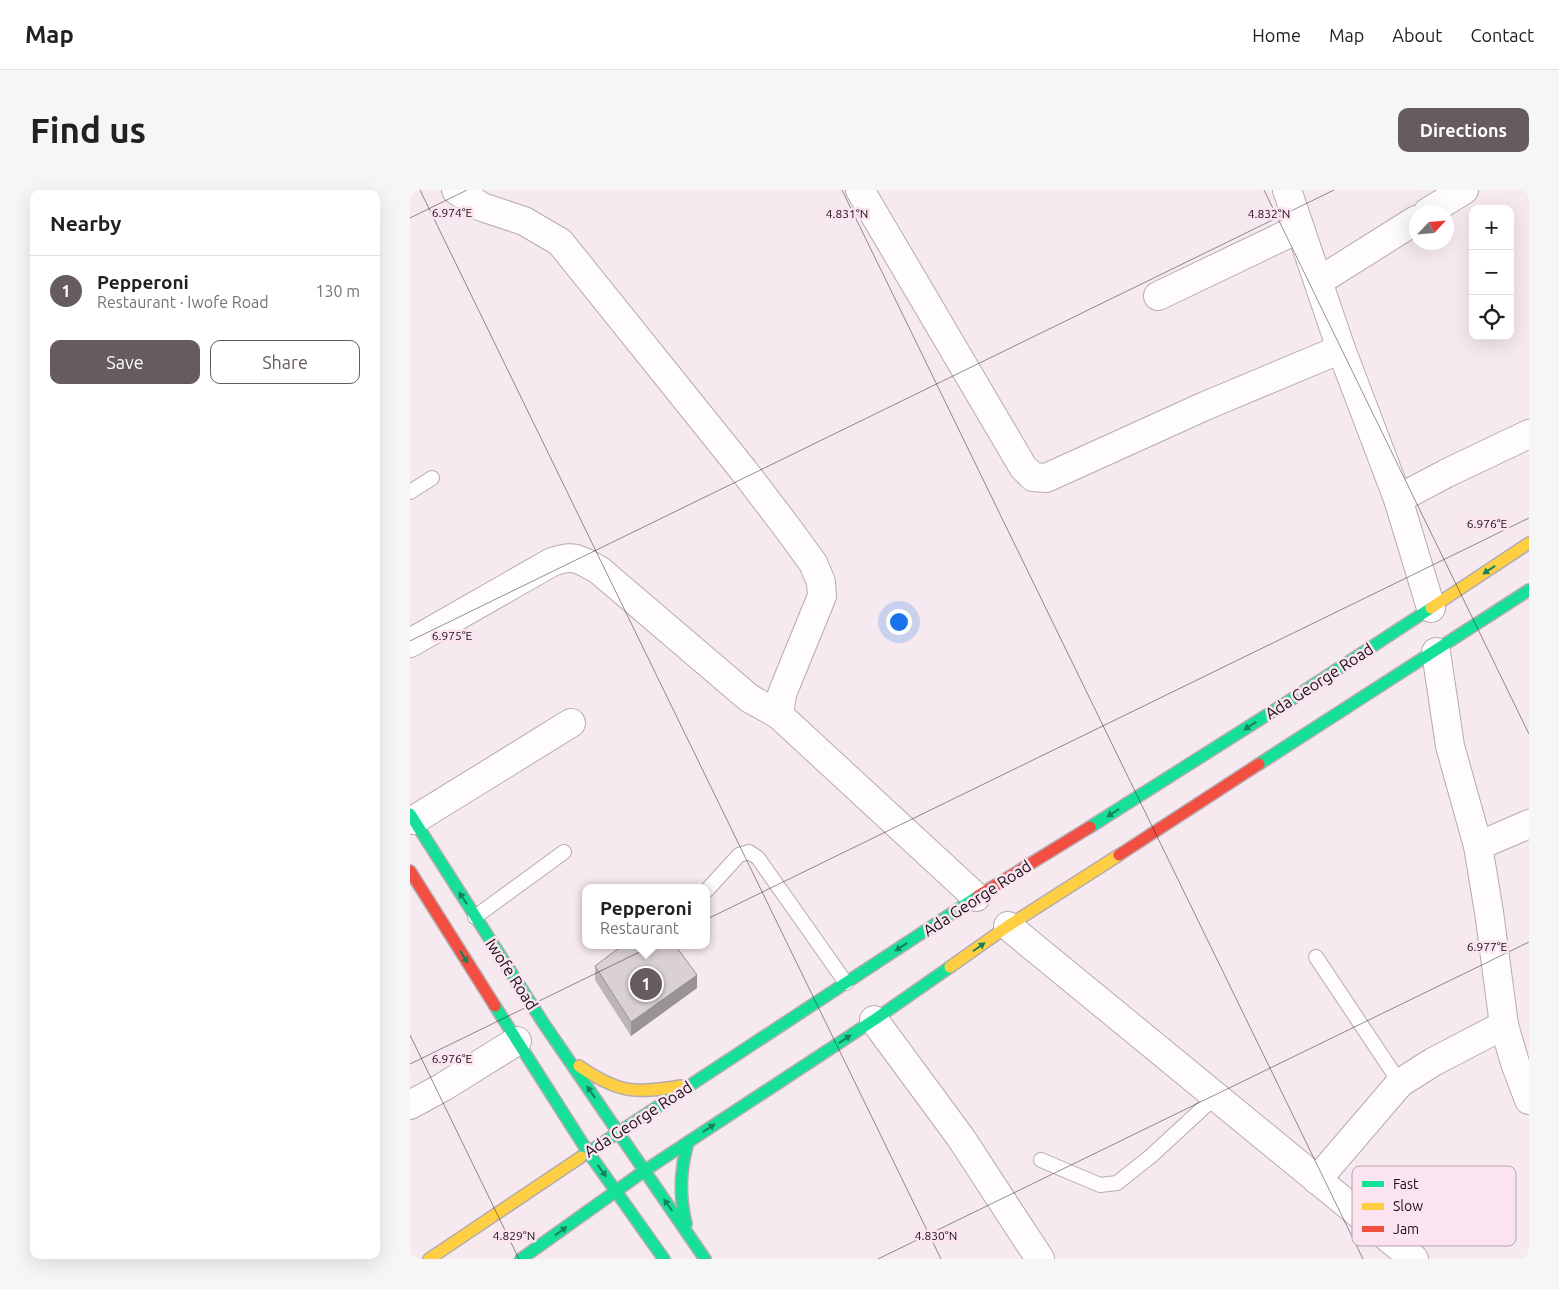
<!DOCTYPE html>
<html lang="en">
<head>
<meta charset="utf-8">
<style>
	body { margin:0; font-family:Ubuntu,sans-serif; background:#f6f6f6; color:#202124 }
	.controls { position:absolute; right:15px; top:15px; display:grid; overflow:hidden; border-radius:10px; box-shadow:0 5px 20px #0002 }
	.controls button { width:45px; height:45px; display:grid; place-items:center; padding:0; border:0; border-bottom:1px solid #e0e0e0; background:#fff; color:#202124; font:25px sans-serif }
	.compass { position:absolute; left:999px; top:15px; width:45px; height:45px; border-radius:50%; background:#fff; box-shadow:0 5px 20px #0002; rotate:64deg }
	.you { position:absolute; left:488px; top:431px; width:18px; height:18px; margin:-12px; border:4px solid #fff; border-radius:50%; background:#1a73e8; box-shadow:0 0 0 8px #1a73e833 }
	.badge { display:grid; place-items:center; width:32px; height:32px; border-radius:50%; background:#655b60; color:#fff; font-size:16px; font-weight:700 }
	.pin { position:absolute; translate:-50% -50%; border:2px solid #fff; box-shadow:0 1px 5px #0006 }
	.popup { position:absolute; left:172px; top:694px; width:128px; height:65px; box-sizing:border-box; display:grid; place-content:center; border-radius:10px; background:#fff; filter:drop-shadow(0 1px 4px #0005); font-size:16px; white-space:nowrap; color:#757577 }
	.popup b { font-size:19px; color:#202124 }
	.popup::after { content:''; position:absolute; left:50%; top:100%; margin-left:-10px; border:10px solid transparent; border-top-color:#fff }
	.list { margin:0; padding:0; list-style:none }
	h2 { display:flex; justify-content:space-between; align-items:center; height:65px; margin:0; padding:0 20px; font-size:21px }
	h2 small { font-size:16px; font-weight:400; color:#757577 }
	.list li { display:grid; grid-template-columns:32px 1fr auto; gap:15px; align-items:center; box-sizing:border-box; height:70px; padding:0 20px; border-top:1px solid #e0e0e0 }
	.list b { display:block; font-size:19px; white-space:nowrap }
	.list p { margin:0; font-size:16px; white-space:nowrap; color:#757577 }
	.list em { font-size:16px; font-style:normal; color:#757577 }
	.actions { display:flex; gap:10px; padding:15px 20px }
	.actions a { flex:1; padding:11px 0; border:1px solid #655b60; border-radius:10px; text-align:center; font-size:18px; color:#655b60 }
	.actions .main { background:#655b60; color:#fff }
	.icon { flex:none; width:28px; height:28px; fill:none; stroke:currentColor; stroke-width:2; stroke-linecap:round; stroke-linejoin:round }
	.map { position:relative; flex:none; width:1119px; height:1069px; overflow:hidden; border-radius:10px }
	header { display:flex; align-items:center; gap:30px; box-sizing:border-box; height:70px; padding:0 25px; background:#fff; border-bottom:1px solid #e0e0e0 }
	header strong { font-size:24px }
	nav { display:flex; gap:28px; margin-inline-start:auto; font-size:18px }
	.intro { display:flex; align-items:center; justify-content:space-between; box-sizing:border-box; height:120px; padding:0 30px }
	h1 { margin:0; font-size:35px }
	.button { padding:12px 22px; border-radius:10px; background:#655b60; color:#fff; font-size:18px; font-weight:700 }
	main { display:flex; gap:30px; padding:0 30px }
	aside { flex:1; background:#fff; border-radius:10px; box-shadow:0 5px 20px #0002 }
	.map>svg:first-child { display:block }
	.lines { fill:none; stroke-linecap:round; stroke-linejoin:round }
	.lane-casing { stroke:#b6acb0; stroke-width:16 }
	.street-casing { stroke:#b6acb0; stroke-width:30 }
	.fast-casing { stroke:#b6acb0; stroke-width:14 }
	.slow-casing { stroke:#b6acb0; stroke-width:14 }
	.jam-casing { stroke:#b6acb0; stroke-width:14 }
	.lane { stroke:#fefcfd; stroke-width:14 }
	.street { stroke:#fefcfd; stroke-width:28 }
	.fast { stroke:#16e098; stroke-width:11 }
	.slow { stroke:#ffcf43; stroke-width:11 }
	.jam { stroke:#f24e42; stroke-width:11 }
	.wall { fill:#bbb4b8 }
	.shaded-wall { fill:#999296 }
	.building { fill:#dad1d6; stroke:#999296 }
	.oneway { fill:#16825c }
	.ticks { fill:none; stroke:#170f13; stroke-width:1; stroke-opacity:0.45 }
	.labels { text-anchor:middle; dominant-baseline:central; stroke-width:5; stroke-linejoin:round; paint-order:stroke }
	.street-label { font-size:16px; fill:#170f13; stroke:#fbe4ef }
	.key { fill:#fbe4ef; stroke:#b7a4ad; stroke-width:1 }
	.key-label { font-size:14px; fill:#170f13 }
	.ticks-label { font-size:12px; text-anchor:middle; fill:#170f13; stroke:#fbe4ef; stroke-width:5; stroke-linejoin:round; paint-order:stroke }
</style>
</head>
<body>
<header>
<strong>Map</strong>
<nav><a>Home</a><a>Map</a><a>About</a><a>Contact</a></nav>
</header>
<div class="intro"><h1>Find us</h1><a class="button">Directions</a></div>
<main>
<aside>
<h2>Nearby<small></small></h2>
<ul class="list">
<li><span class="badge">1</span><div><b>Pepperoni</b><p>Restaurant · Iwofe Road</p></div><em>130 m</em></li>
</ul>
<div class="actions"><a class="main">Save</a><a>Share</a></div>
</aside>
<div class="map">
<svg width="1119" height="1069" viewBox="0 0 1119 1069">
	<rect width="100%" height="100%" fill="#f6e9ef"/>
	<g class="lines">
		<defs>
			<g id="lane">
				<path d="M 0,302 L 22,288"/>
				<path d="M 297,700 L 329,665 L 339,662 L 348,668 L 436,793"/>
				<path d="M 65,727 L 154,662"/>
				<path d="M 906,767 L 990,893"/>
				<path d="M 631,970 L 690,995 L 707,993 L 741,966 L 805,907"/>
			</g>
			<g id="street">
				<path d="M 46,0 L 72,17 L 114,31 L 150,52 L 334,281 L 379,340 L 403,373 L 411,392 L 412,406 L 372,504 L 369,525"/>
				<path d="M 450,0 L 613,277 L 623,287 L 636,288 L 795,216 L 931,159"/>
				<path d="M 877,0 L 931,159 L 988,309 L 1021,418"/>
				<path d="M 1018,22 L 1054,0"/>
				<path d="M 909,91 L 1006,30"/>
				<path d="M 748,106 L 890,38"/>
				<path d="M 988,309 L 1037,283 L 1119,244"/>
				<path d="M 0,453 L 142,372 C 164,364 169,369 189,380 L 339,508 L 369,525 L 566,707"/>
				<path d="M 1026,462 L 1040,556 L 1068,656 L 1079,722 L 1094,835 L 1105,873 L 1119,910"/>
				<path d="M 4,630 L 161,533"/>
				<path d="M 1068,656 L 1119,634"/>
				<path d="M 598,736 L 1004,1069"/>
				<path d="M 464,830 L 551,948 L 630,1069"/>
				<path d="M 0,915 L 33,897 L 107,851"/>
				<path d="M 907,990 L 990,893 L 1023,872 L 1094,835"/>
			</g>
			<g id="fast">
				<path d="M 849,574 L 1119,400"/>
				<path d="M 0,624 L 134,834 L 295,1069"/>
				<path d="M 680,637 L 882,509 L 1021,418"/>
				<path d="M 85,816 L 178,962 L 254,1069"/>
				<path d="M 171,967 L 568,706"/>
				<path d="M 276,1034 C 269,1005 270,981 278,952"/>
				<path d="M 111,1069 L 234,981 L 464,830 L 540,777"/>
			</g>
			<g id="slow">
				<path d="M 1021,418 L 1119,353"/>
				<path d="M 540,777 L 598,736 L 709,665"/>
				<path d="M 169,876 C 208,903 225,904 271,896"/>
				<path d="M 19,1069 L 171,967"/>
			</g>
			<g id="jam">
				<path d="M 709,665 L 849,574"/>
				<path d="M 0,681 L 85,816"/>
				<path d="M 568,706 L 680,637"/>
			</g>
		</defs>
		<use href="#lane" class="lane-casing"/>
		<use href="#street" class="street-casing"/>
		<use href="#fast" class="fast-casing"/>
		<use href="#slow" class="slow-casing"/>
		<use href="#jam" class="jam-casing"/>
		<use href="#lane" class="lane"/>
		<use href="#street" class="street"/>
		<use href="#fast" class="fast"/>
		<use href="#slow" class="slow"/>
		<use href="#jam" class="jam"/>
	</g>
	<path class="wall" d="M 185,776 L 287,798 L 221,846 L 185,790 Z"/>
	<path class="shaded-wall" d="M 287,785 L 287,798 L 221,846 L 221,832 Z"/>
	<path class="building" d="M 213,755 L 265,755 L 287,785 L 221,832 L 185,776 Z"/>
	<defs><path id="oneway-solid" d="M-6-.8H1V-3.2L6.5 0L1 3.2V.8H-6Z" transform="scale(1.25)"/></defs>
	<g class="oneway">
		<use href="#oneway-solid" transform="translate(1079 380) rotate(146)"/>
		<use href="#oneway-solid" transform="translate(840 536) rotate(147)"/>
		<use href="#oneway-solid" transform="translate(703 623) rotate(147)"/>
		<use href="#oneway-solid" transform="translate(53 708) rotate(-123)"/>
		<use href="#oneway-solid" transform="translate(491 757) rotate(146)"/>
		<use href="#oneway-solid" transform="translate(569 757) rotate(-35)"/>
		<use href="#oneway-solid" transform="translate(54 767) rotate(58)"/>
		<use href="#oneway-solid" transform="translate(435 849) rotate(-33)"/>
		<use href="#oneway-solid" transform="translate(181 902) rotate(-125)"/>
		<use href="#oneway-solid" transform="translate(299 938) rotate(-33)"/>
		<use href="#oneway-solid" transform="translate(192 981) rotate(54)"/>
		<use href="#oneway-solid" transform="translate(258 1015) rotate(-125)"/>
		<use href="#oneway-solid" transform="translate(151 1041) rotate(-36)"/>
	</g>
	<path class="ticks" d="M 10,0 L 531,1069M 432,0 L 953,1069M 854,0 L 1119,544M 0,28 L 57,0M 0,451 L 924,0M 0,845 L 109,1069M 0,874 L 1119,328M 468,1069 L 1119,752"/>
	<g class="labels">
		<g class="street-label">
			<text transform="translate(909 491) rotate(-33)">Ada George Road</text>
			<text transform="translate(567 708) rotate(-33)">Ada George Road</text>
			<text transform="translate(102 784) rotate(57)">Iwofe Road</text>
			<text transform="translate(228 929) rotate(-33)">Ada George Road</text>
		</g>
	</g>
	<rect x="942" y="976" width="164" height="80" rx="8" class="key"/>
	<rect x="952" y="991" width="22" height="6" fill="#16e098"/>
	<rect x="952" y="1013" width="22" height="7" fill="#ffcf43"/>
	<rect x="952" y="1036" width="22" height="6" fill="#f24e42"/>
	<g class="key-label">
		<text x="983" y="999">Fast</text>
		<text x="983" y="1021">Slow</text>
		<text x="983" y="1044">Jam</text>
	</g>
	<g class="ticks-label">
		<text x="42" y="27">6.974°E</text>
		<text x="437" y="28">4.831°N</text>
		<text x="859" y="28">4.832°N</text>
		<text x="1077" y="338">6.976°E</text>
		<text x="42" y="450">6.975°E</text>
		<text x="1077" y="761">6.977°E</text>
		<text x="42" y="873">6.976°E</text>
		<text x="104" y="1050">4.829°N</text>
		<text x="526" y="1050">4.830°N</text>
	</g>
</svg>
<div class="controls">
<button>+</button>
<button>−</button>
<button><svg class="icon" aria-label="locate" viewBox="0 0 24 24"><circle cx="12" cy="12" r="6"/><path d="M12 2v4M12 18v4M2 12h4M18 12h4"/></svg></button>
</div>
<svg class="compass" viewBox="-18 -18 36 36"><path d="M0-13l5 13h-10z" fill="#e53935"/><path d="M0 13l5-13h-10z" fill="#757577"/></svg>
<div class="you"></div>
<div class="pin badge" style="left:236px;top:794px">1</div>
<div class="popup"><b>Pepperoni</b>Restaurant</div>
</div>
</main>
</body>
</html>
